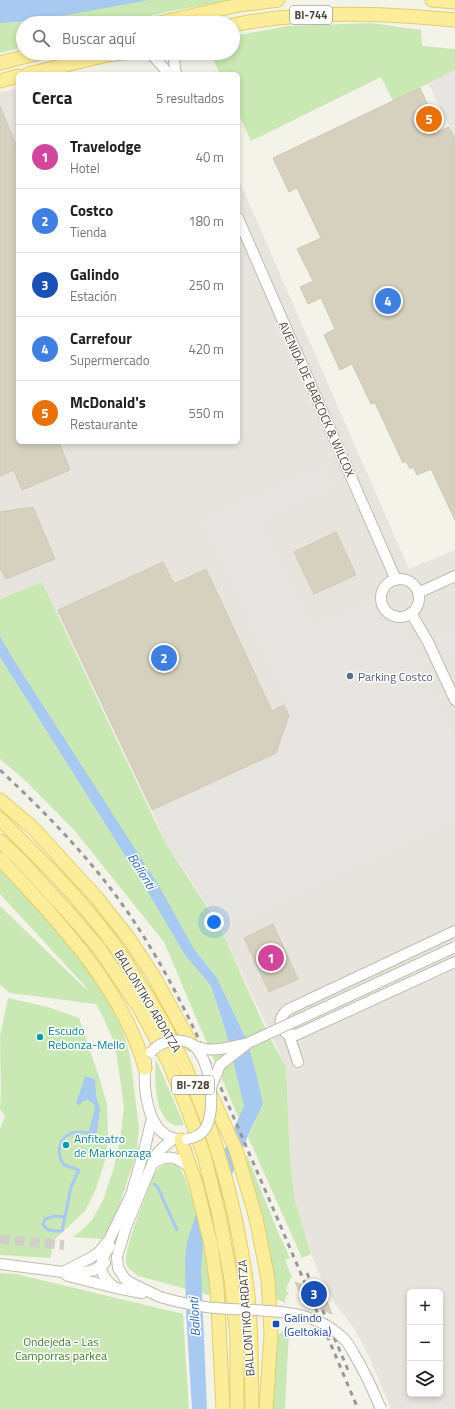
<!DOCTYPE html>
<html lang="es">
<head>
<meta charset="utf-8">
<style>
	body { margin:0; font-family:"Titillium Web",sans-serif; background:#f2f2f2; color:#202124 }
	.controls { position:absolute; right:12px; bottom:12px; display:grid; overflow:hidden; border-radius:6px; box-shadow:0 2px 6px #0003 }
	.controls button { width:36px; height:36px; display:grid; place-items:center; padding:0; border:0; border-bottom:1px solid #e0e0e0; background:#fff; color:#202124; font:20px sans-serif }
	.you { position:absolute; left:214px; top:922px; width:14px; height:14px; margin:-10px; border:3px solid #fff; border-radius:50%; background:#1a73e8; box-shadow:0 0 0 6px #1a73e833 }
	.badge { display:grid; place-items:center; width:26px; height:26px; border-radius:50%; background:#f65b1f; color:#fff; font-size:13px; font-weight:700 }
	.pin { position:absolute; translate:-50% -50%; border:2px solid #fff; box-shadow:0 1px 4px #0006 }
	.list { margin:0; padding:0; list-style:none }
	h2 { display:flex; justify-content:space-between; align-items:center; height:52px; margin:0; padding:0 16px; font-size:17px }
	h2 small { font-size:13px; font-weight:400; color:#757577 }
	.list li { display:grid; grid-template-columns:26px 1fr auto; gap:12px; align-items:center; box-sizing:border-box; height:64px; padding:0 16px; border-top:1px solid #e0e0e0 }
	.list b { display:block; font-size:15px; white-space:nowrap }
	.list p { margin:0; font-size:13px; white-space:nowrap; color:#757577 }
	.list em { font-size:13px; font-style:normal; color:#757577 }
	.icon { flex:none; width:22px; height:22px; fill:none; stroke:currentColor; stroke-width:2; stroke-linecap:round; stroke-linejoin:round }
	.map { position:relative; flex:none; width:455px; height:1409px; overflow:hidden }
	.search { position:absolute; background:#fff; box-shadow:0 2px 6px #0003; left:16px; top:16px; width:224px; height:44px; display:flex; align-items:center; gap:10px; box-sizing:border-box; padding:0 14px; border-radius:22px; color:#757577; font-size:15px }
	.panel { position:absolute; background:#fff; box-shadow:0 2px 6px #0003; left:16px; top:72px; width:224px; height:372px; border-radius:6px }
	.map>svg:first-child { display:block }
	.industrial { fill:#e7e4de; fill-rule:evenodd }
	.green { fill:#c9e8b3 }
	.parking { fill:#e6e5e1 }
	.water { fill:#a8c9f0 }
	.lines { fill:none; stroke-linecap:round; stroke-linejoin:round }
	.stream { stroke:#a8c9f0; stroke-width:3 }
	.building { fill:#d6d0bf; stroke:#d1c9b2 }
	.minor-tunnel { stroke:#d2d0c6; stroke-width:10; stroke-dasharray:10 5; stroke-linecap:butt }
	.minor-casing { stroke:#c0bcac; stroke-width:12 }
	.major-casing { stroke:#e2ce6a; stroke-width:15 }
	.minor { stroke:#fff; stroke-width:10 }
	.major { stroke:#fced9b; stroke-width:13 }
	.rail { stroke:#989898; stroke-width:3; stroke-dasharray:5 5; stroke-linecap:butt }
	.minor-bridge-casing { stroke:#c0bcac; stroke-width:12; stroke-linecap:butt }
	.minor-bridge { stroke:#fff; stroke-width:10 }
	.service-dot { fill:#5c6f8a; stroke:#fff; stroke-width:1.5 }
	.culture-dot { fill:#0f9aa8; stroke:#fff; stroke-width:1.5 }
	.transit-dot { fill:#1a4fb4; stroke:#fff; stroke-width:1.5 }
	.labels { text-anchor:middle; dominant-baseline:central; stroke-width:3; stroke-linejoin:round; paint-order:stroke }
	.shield { fill:#fff; stroke:#7f7c74; stroke-width:1 }
	.shield-label { font-size:11px; font-weight:bold; fill:#484438 }
	.street-label { font-size:12px; fill:#484438; stroke:#fff }
	.service-label { font-size:12px; fill:#4e5e75; stroke:#fff; text-anchor:start }
	.culture-label { font-size:12px; fill:#0d838f; stroke:#fff; text-anchor:start }
	.transit-label { font-size:12px; fill:#164399; stroke:#fff; text-anchor:start }
	.park-label { font-size:12px; fill:#3f7a2b; stroke:#fff }
	.water-label { font-size:13px; font-style:italic; fill:#326cb4; stroke:#fff }
</style>
</head>
<body>
<div class="map">
<svg width="455" height="1409" viewBox="0 0 455 1409">
	<rect width="100%" height="100%" fill="#f4f3ea"/>
	<path class="industrial" d="M 18,88 L 18,442 L 238,442 L 238,178 L 409,569 L 455,550 L 455,1409 L 391,1409 L 367,1352 L 354,1328 L 336,1305 L 324,1284 L 313,1259 L 295,1201 L 290,1158 L 286,1067 L 228,944 L 217,921 L 187,874 L 166,844 L 152,810 L 42,582 L 0,599 L 0,93 ZM 410,1292 L 440,1292 L 440,1394 L 410,1394 Z"/>
	<g class="green">
		<path d="M 148,0 L 231,0 L 167,12 L 121,23 L 23,23 L 23,47 L 0,53 L 0,23 Z"/>
		<path d="M 371,23 L 421,30 L 422,46 L 455,49 L 455,70 L 393,101 L 381,77 L 251,141 L 238,113 L 238,74 L 220,74 L 210,53 L 233,53 L 233,36 L 288,26 Z"/>
		<path d="M 42,582 L 166,844 L 219,925 L 268,1034 L 286,1067 L 290,1158 L 295,1201 L 311,1254 L 302,1258 L 248,1137 L 263,1104 L 248,1043 L 217,978 L 194,949 L 158,886 L 12,657 L 0,636 L 0,599 Z"/>
		<path d="M 0,657 L 146,889 L 185,955 L 211,986 L 225,1029 L 244,1106 L 239,1119 L 164,942 L 75,831 L 27,782 L 0,759 Z"/>
		<path d="M 0,869 L 63,932 L 106,997 L 122,1029 L 130,1055 L 139,1128 L 137,1152 L 118,1209 L 106,1234 L 102,1239 L 73,1237 L 83,1229 L 92,1220 L 103,1200 L 114,1167 L 120,1141 L 124,1107 L 115,1044 L 101,1013 L 96,1004 L 10,993 L 0,985 L 0,906 L 89,992 L 84,985 L 0,894 Z"/>
		<path d="M 8,998 L 48,1007 L 79,1018 L 98,1074 L 107,1104 L 108,1135 L 106,1157 L 96,1189 L 85,1211 L 52,1242 L 51,1258 L 0,1255 L 0,1129 L 5,1116 L 0,1109 L 1,1092 L 0,1036 Z"/>
		<path d="M 156,1059 L 184,1125 C 154,1131 154,1079 156,1059 Z"/>
		<path d="M 246,1155 L 247,1155 L 278,1232 L 290,1258 L 285,1260 L 292,1277 L 287,1286 L 286,1290 L 289,1294 L 286,1296 L 285,1303 L 275,1298 L 265,1235 Z"/>
		<path d="M 164,1165 C 168,1164 174,1163 178,1167 C 192,1178 210,1275 213,1296 L 138,1276 C 134,1272 127,1269 126,1262 C 125,1244 146,1198 152,1179 C 155,1172 157,1168 164,1165 Z"/>
		<path d="M 0,1273 L 16,1274 L 183,1314 L 189,1409 L 0,1409 Z"/>
		<path d="M 289,1330 L 285,1409 L 272,1409 L 277,1336 L 283,1331 Z"/>
	</g>
	<g class="parking">
		<path d="M 455,70 L 455,138 L 428,83 Z"/>
		<path d="M 324,468 L 332,486 L 260,520 L 311,628 L 368,603 L 380,626 L 388,625 L 392,627 L 395,632 L 403,628 L 455,740 L 455,819 L 226,926 L 217,905 L 208,897 L 196,874 L 191,876 L 185,862 L 182,863 L 156,808 L 287,748 L 296,719 L 203,518 Z"/>
		<path d="M 455,630 L 455,669 L 440,637 Z"/>
	</g>
	<g class="water">
		<path d="M 0,0 L 149,0 L 39,20 L 2,23 L 0,23 Z"/>
		<path d="M 0,636 L 12,657 L 159,886 L 194,949 L 217,978 L 248,1043 L 257,1077 L 263,1104 L 250,1131 L 203,1245 L 201,1269 L 207,1409 L 192,1409 L 186,1312 L 185,1258 L 187,1242 L 197,1211 L 244,1106 L 225,1029 L 211,986 L 185,955 L 146,889 L 0,657 Z"/>
		<path d="M 85,1076 L 95,1079 L 96,1096 L 100,1109 L 96,1139 L 87,1136 L 95,1109 L 94,1104 L 88,1100 L 83,1101 L 80,1105 L 76,1104 Z"/>
	</g>
	<g class="lines">
		<g class="stream">
			<path d="M 154,1184 L 157,1186 L 177,1230"/>
			<path d="M 65,1217 L 55,1216 L 45,1219 L 43,1224 C 47,1232 54,1231 62,1231 L 71,1187 L 79,1170 L 64,1165 C 51,1147 66,1127 87,1133"/>
		</g>
	</g>
	<g class="building">
		<path d="M 420,88 L 440,131 L 449,127 L 455,138 L 455,520 L 431,469 L 417,475 L 413,467 L 410,469 L 406,461 L 403,463 L 375,403 L 371,404 L 352,364 L 340,370 L 324,335 L 335,329 L 321,298 L 308,304 L 300,287 L 313,281 L 297,249 L 321,238 L 297,188 L 289,192 L 273,158 Z"/>
		<path d="M 0,106 L 18,150 L 18,442 L 59,442 L 70,470 L 22,490 L 14,470 L 0,476 Z"/>
		<path d="M 33,507 L 55,559 L 6,579 L 0,568 L 0,512 Z"/>
		<path d="M 336,532 L 356,575 L 314,594 L 294,552 Z"/>
		<path d="M 163,562 L 174,584 L 206,569 L 272,711 L 284,705 L 289,715 L 276,753 L 152,810 L 58,610 Z"/>
		<path d="M 273,924 L 298,979 L 269,992 L 244,938 Z"/>
		<path d="M 295,1282 L 324,1294 L 332,1314 L 304,1302 Z"/>
	</g>
	<g class="lines">
		<path class="minor-tunnel" d="M 0,1239 L 64,1245"/>
		<defs>
			<g id="minor">
				<path d="M 148,53 L 154,57 L 169,74"/>
				<path d="M 110,56 L 136,53"/>
				<path d="M 176,74 L 174,61 L 178,53"/>
				<path d="M 238,218 L 396,580"/>
				<circle cx="400" cy="598" r="19"/>
				<path d="M 418,593 L 455,576"/>
				<path d="M 411,613 L 428,642 L 455,700"/>
				<path d="M 455,931 L 287,1010 C 279,1018 278,1026 287,1034 L 296,1035 L 455,962"/>
				<path d="M 289,1035 L 298,1062"/>
				<path d="M 146,1062 C 142,1087 147,1136 178,1139"/>
				<path d="M 152,1164 C 169,1153 177,1157 191,1169"/>
				<path d="M 110,1246 C 98,1263 97,1273 114,1287"/>
				<path d="M 0,1264 L 63,1272 L 68,1276 L 116,1288 L 142,1293"/>
				<path d="M 63,1272 L 92,1257 L 99,1252 L 109,1240 L 131,1195 L 145,1147 L 152,1118"/>
				<path d="M 72,1275 L 94,1270 L 105,1263"/>
				<path d="M 160,1297 L 131,1283 L 125,1279 L 118,1268 L 117,1257 L 126,1227 L 156,1155 L 160,1150 L 173,1139"/>
			</g>
			<g id="major">
				<path d="M 432,0 L 455,2"/>
				<path d="M 159,23 L 239,5 L 278,0"/>
				<path d="M 233,25 C 307,10 381,13 455,20"/>
				<path d="M 0,63 L 39,53"/>
				<path d="M 28,74 L 116,53"/>
				<path d="M 0,81 L 18,76"/>
				<path d="M 0,800 L 32,827 L 97,898 L 130,940 L 153,975 L 191,1044"/>
				<path d="M 0,819 C 39,858 79,897 112,942 C 120,952 127,964 134,975 C 196,1069 230,1168 246,1279 C 252,1322 251,1366 252,1409"/>
				<path d="M 0,841 L 20,860 L 66,910 L 99,948 L 140,1009 L 169,1063 L 189,1113 L 204,1155 L 219,1215 L 231,1279 L 237,1338 L 237,1409"/>
				<path d="M 0,859 C 56,919 122,986 145,1068"/>
				<path d="M 210,1093 L 236,1150 L 256,1218 L 268,1279 L 271,1335 L 266,1409"/>
				<path d="M 181,1140 L 196,1184 L 211,1245 L 217,1287 L 223,1409"/>
			</g>
		</defs>
		<use href="#minor" class="minor-casing"/>
		<use href="#major" class="major-casing"/>
		<use href="#minor" class="minor"/>
		<use href="#major" class="major"/>
		<g class="rail">
			<path d="M 0,770 C 48,815 94,862 131,917 C 179,988 212,1067 246,1146 C 284,1233 321,1321 358,1409"/>
			<path d="M 307,1273 L 348,1370"/>
		</g>
		<defs>
			<g id="minor-bridge">
				<path d="M 195,1046 C 211,1053 227,1048 244,1044"/>
				<path d="M 151,1052 C 158,1045 163,1042 172,1041 C 179,1040 188,1041 193,1045 C 211,1059 217,1111 205,1129 C 201,1135 194,1138 187,1139"/>
				<path d="M 211,1087 L 220,1065 L 248,1043 L 455,947"/>
				<path d="M 160,1297 C 178,1302 197,1307 216,1308 C 261,1312 313,1305 346,1341 C 349,1345 352,1350 354,1354 C 365,1372 373,1390 381,1409"/>
			</g>
		</defs>
		<use href="#minor-bridge" class="minor-bridge-casing"/>
		<use href="#minor-bridge" class="minor-bridge"/>
	</g>
	<circle class="service-dot" cx="350" cy="676" r="4"/>
	<g class="culture-dot">
		<circle cx="40" cy="1037" r="4"/>
		<circle cx="66" cy="1145" r="4"/>
	</g>
	<rect class="transit-dot" x="272" y="1320" width="8" height="8" rx="2"/>
	<g class="labels">
		<g class="shield">
			<rect x="290" y="6" width="42" height="18" rx="3"/>
			<rect x="172" y="1076" width="42" height="18" rx="3"/>
		</g>
		<g class="shield-label">
			<text x="311" y="15">BI-744</text>
			<text x="193" y="1085">BI-728</text>
		</g>
		<g class="street-label">
			<text transform="translate(317 399) rotate(66)">AVENIDA DE BABCOCK &amp; WILCOX</text>
			<text transform="translate(148 1001) rotate(59)">BALLONTIKO ARDATZA</text>
			<text transform="translate(246 1318) rotate(-94)">BALLONTIKO ARDATZA</text>
		</g>
		<g class="service-label">
			<text x="358" y="676">Parking Costco</text>
		</g>
		<g class="culture-label">
			<text x="48" y="1030">Escudo<tspan x="48" dy="14">Rebonza-Mello</tspan></text>
			<text x="74" y="1138">Anfiteatro<tspan x="74" dy="14">de Markonzaga</tspan></text>
		</g>
		<g class="transit-label">
			<text x="284" y="1317">Galindo<tspan x="284" dy="14">(Geltokia)</tspan></text>
		</g>
		<g class="park-label">
			<text x="61" y="1341">Ondejeda - Las<tspan x="61" dy="14">Camporras parkea</tspan></text>
		</g>
		<g class="water-label">
			<text transform="translate(142 871) rotate(58)">Ballonti</text>
			<text transform="translate(194 1317) rotate(-93)">Ballonti</text>
		</g>
	</g>
</svg>
<div class="controls">
<button>+</button>
<button>−</button>
<button><svg class="icon" aria-label="layers" viewBox="0 0 24 24"><path d="M12 4l9 5-9 5-9-5zM3 14l9 5 9-5"/></svg></button>
</div>
<div class="you"></div>
<div class="pin badge" style="left:271px;top:958px;background:#d1479c">1</div>
<div class="pin badge" style="left:164px;top:658px;background:#3f7fe0">2</div>
<div class="pin badge" style="left:314px;top:1294px;background:#1a4fb4">3</div>
<div class="pin badge" style="left:388px;top:301px;background:#3f7fe0">4</div>
<div class="pin badge" style="left:429px;top:119px;background:#e8710a">5</div>
<div class="search"><svg class="icon" aria-label="search" viewBox="0 0 24 24"><circle cx="10" cy="10" r="6"/><path d="M15 15l6 6"/></svg>Buscar aquí</div>
<section class="panel">
<h2>Cerca<small>5 resultados</small></h2>
<ul class="list">
<li><span class="badge" style="background:#d1479c">1</span><div><b>Travelodge</b><p>Hotel</p></div><em>40 m</em></li>
<li><span class="badge" style="background:#3f7fe0">2</span><div><b>Costco</b><p>Tienda</p></div><em>180 m</em></li>
<li><span class="badge" style="background:#1a4fb4">3</span><div><b>Galindo</b><p>Estación</p></div><em>250 m</em></li>
<li><span class="badge" style="background:#3f7fe0">4</span><div><b>Carrefour</b><p>Supermercado</p></div><em>420 m</em></li>
<li><span class="badge" style="background:#e8710a">5</span><div><b>McDonald's</b><p>Restaurante</p></div><em>550 m</em></li>
</ul>
</section>
</div>
</body>
</html>
